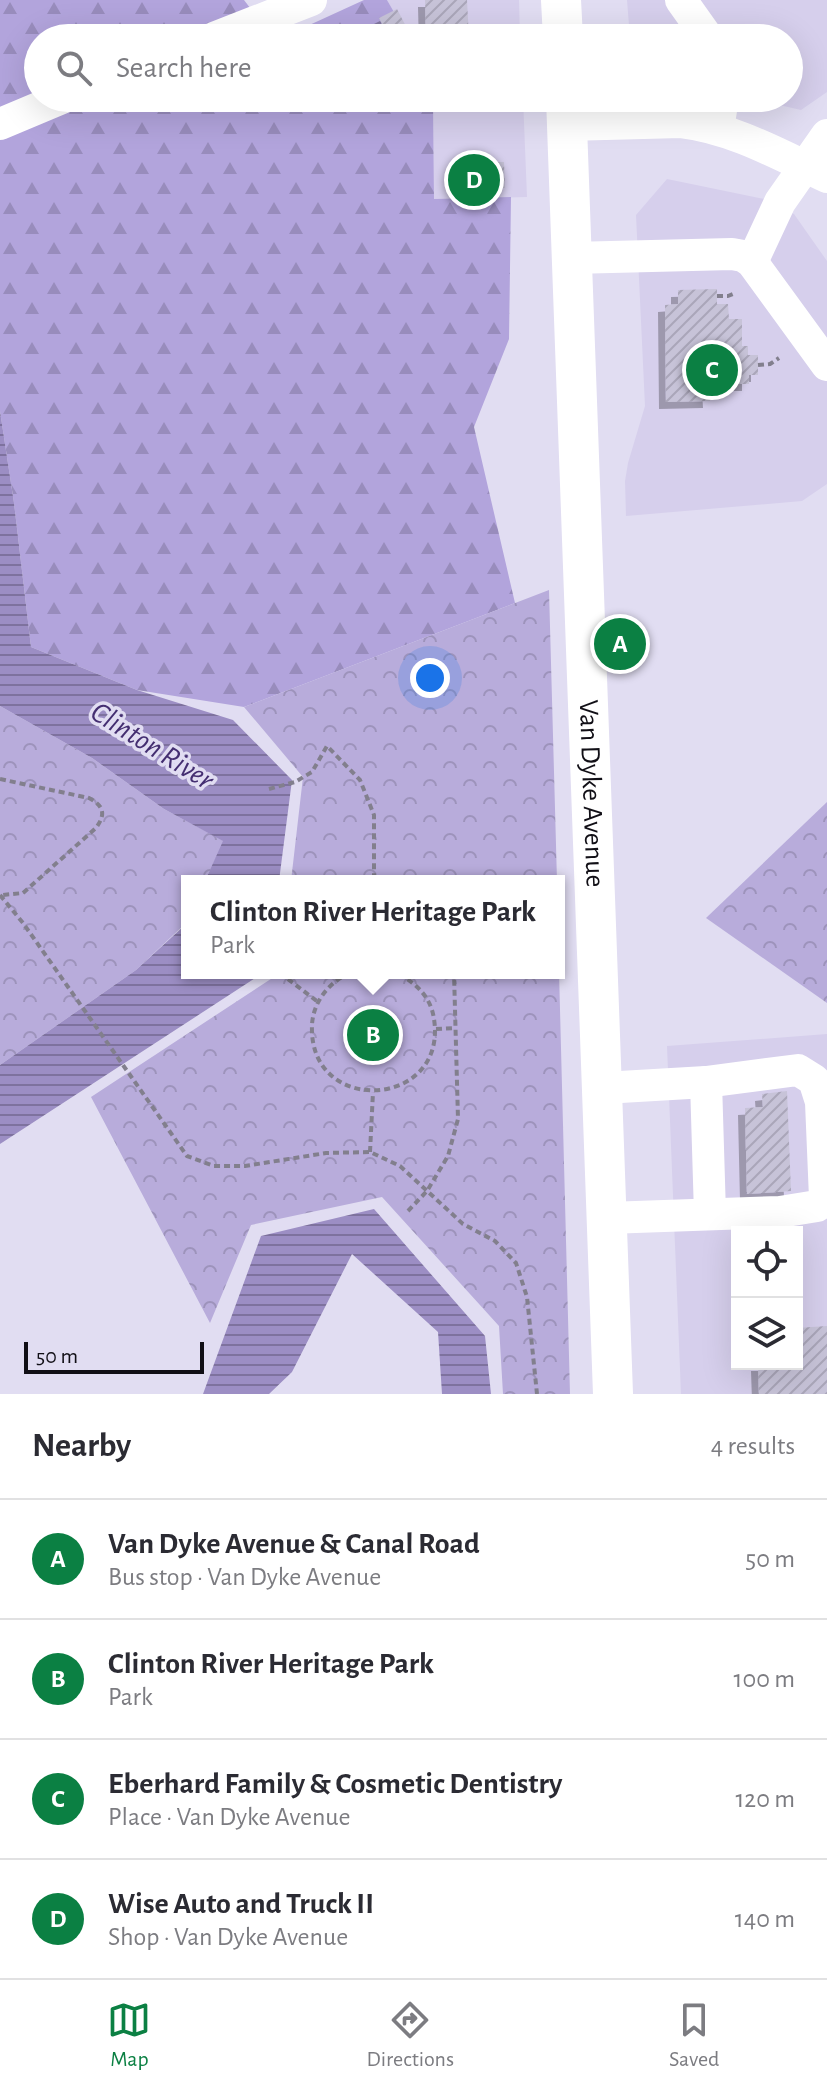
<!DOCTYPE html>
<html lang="en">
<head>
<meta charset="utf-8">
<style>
	body { margin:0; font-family:"Alegreya Sans",sans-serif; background:#f2f2f3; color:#2b2b33 }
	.controls { position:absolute; right:24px; bottom:24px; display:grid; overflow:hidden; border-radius:0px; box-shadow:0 8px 32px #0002 }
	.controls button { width:72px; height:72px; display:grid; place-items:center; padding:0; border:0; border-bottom:2px solid #e1e1e2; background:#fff; color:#2b2b33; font:40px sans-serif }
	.scale { position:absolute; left:24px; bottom:20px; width:180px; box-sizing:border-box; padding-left:8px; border:4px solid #110f16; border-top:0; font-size:22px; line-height:28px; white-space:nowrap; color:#110f16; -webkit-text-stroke:6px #e1ddf2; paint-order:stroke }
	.you { position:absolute; left:430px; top:678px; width:28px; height:28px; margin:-20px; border:6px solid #fff; border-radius:50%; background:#1a73e8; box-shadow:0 0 0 12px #1a73e833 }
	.badge { display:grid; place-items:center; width:52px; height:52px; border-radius:50%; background:#0b8043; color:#fff; font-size:26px; font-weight:700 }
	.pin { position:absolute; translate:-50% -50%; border:4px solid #fff; box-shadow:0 2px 8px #0006 }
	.popup { position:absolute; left:181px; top:875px; width:384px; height:104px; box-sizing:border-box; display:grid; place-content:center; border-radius:0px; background:#fff; filter:drop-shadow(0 2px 6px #0005); font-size:26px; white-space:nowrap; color:#7c7c81 }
	.popup b { font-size:30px; color:#2b2b33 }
	.popup::after { content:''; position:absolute; left:50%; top:100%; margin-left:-16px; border:16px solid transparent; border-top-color:#fff }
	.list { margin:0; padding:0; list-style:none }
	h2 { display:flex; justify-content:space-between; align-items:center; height:104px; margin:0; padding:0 32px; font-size:34px }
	h2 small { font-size:26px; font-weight:400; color:#7c7c81 }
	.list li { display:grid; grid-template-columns:52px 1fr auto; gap:24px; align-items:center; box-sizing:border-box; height:120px; padding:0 32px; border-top:2px solid #e1e1e2 }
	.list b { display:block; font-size:30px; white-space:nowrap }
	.list p { margin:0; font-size:26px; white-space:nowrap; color:#7c7c81 }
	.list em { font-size:26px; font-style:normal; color:#7c7c81 }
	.icon { flex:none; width:44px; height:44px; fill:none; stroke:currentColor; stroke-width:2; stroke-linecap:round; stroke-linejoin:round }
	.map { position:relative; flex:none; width:827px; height:1394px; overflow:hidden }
	.search { position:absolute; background:#fff; box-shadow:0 8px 32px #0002; left:24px; right:24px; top:24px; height:88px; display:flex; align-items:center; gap:20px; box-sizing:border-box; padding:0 28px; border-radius:44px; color:#7c7c81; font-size:30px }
	.sheet { height:584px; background:#fff }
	nav { display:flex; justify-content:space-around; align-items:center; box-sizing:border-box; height:112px; border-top:2px solid #e1e1e2; background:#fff; font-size:22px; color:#7c7c81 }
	nav a { display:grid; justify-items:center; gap:4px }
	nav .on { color:#0b8043 }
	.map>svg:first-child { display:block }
	.built { fill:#d6cfec; fill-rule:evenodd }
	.forest { fill:url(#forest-firs) }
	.park { fill:url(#park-crowns) }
	.water { fill:url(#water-rules) }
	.building { fill:url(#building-hatch); filter:url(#shadow) }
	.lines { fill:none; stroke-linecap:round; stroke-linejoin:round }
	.path { stroke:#827f8d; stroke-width:4; stroke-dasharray:6 4; stroke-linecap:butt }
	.minor { stroke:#fff; stroke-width:32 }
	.major { stroke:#fff; stroke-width:40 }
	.labels { text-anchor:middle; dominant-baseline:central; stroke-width:7; stroke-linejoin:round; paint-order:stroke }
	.street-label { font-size:28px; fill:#110f16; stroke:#e1ddf2 }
	.water-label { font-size:30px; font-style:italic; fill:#442e71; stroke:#e1ddf2 }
</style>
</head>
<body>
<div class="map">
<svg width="827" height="1394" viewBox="0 0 827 1394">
	<defs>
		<pattern id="forest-firs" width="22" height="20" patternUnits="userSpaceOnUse" patternTransform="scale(2)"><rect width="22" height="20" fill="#b2a4dc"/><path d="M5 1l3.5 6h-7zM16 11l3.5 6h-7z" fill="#988cbc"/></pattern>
		<pattern id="park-crowns" width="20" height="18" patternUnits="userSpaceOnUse" patternTransform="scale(2)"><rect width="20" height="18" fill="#b8acdb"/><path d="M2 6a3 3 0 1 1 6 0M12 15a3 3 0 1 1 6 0" fill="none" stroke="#9d93bb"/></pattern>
		<pattern id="water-rules" width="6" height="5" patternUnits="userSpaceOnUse" patternTransform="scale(2)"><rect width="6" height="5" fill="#9c8ec4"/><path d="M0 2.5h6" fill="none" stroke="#7e729e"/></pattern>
		<pattern id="building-hatch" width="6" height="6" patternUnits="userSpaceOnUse" patternTransform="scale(2)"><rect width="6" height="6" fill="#c7c3d8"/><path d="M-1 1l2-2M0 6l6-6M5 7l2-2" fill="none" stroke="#aaa6b9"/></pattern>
		<filter id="shadow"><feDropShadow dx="-7" dy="7" stdDeviation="0" flood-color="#0004"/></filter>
	</defs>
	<rect width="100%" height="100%" fill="#e1ddf2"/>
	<g class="built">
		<path d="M 387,0 L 519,0 L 520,38 L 409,38 Z"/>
		<path d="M 627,0 L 827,0 L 827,92 L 801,110 L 749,98 L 789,98 L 789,38 L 630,38 Z"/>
		<path d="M 433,98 L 523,98 L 527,197 L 434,199 Z"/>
		<path d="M 667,179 L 764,199 L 794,214 L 827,261 L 827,484 L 802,501 L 626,516 L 625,481 L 628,463 L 645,406 L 636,215 Z"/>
		<path d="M 827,1034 L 827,1394 L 681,1394 L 667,1046 ZM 737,1232 L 797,1232 L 797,1364 L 737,1364 Z"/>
	</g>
	<g class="forest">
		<path d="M 0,0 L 244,0 L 273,38 L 38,38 L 38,98 L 433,98 L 434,199 L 511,197 L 509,339 L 474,427 L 515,603 L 244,707 L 137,690 L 31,647 L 14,503 L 0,411 Z"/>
		<path d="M 364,0 L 387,0 L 409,38 L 281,38 Z"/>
	</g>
	<g class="park">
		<path d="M 549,590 L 557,881 L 291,881 L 303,777 L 244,707 Z"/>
		<path d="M 0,706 L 92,758 L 164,809 L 224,841 L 205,881 L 187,881 L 187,920 L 185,924 L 136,970 L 0,1065 Z"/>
		<path d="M 827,802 L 827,1003 L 706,918 Z"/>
		<path d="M 559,971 L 570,1394 L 503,1394 L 499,1326 L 382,1197 L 251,1225 L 210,1323 L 91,1097 L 280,973 L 559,973 Z"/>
	</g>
	<g class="water">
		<path d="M 0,411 L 14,503 L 31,647 L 137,690 L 233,720 L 292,780 L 279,881 L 205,881 L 223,841 L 164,809 L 92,758 L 0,706 Z"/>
		<path d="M 187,920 L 187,973 L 263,973 L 0,1144 L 0,1065 L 136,970 L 185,925 Z"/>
		<path d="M 374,1209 L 485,1336 L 491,1394 L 442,1394 L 438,1332 L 352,1254 L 292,1372 L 269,1394 L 203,1394 L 261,1236 Z"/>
	</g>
	<g class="building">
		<path d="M 425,0 L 467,0 L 469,38 L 426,38 Z"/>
		<path d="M 397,9 L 412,38 L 389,38 L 379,18 Z"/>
		<path d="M 455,162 L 504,162 L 505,188 L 456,189 Z"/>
		<path d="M 717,289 L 717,304 L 728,304 L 729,319 L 742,319 L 742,346 L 748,346 L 748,355 L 758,355 L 758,375 L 749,375 L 749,384 L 709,384 L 710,401 L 666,402 L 665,305 L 678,304 L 678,290 Z"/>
		<path d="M 787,1091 L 791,1191 L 747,1194 L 745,1108 L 763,1107 L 762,1094 Z"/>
		<path d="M 827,1326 L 827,1394 L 759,1394 L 758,1364 L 797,1364 L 797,1328 Z"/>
	</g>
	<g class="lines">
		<g class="path">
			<path d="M 717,296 L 728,296 L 733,294"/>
			<path d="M 758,365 L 770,364 L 779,358"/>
			<path d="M 0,779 L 89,798 C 104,806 106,814 96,828 L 23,893 L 2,895"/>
			<path d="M 269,789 L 295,782 L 312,772 L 327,746 L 360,780 L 374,815 L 374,881"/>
			<path d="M 0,895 L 23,923 L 187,1156 L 214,1166 L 245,1166 L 326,1153 L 370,1152 L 400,1166 L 463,1224 L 495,1241 L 516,1263 L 527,1297 L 537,1394"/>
			<path d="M 280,973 L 318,1002"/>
			<path d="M 350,973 C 329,982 313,1002 312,1025 C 308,1117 448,1109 434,1019 C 431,997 416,983 397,973"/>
			<path d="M 436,1029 L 455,1028"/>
			<path d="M 370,1152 L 373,1092"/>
			<path d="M 408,1211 L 427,1191 L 448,1156 L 458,1119 L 454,973"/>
		</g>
		<g class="minor">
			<path d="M 681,0 L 708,38"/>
			<path d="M 214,38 L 311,0"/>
			<path d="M 0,124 L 62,98"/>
			<path d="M 567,125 L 681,122 C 733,128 780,155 827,177"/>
			<path d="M 718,129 L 723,98"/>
			<path d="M 571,258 L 732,254 L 743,256 L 752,262 L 827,365"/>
			<path d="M 752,262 L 780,202 L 827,135"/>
			<path d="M 706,1082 L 710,1214"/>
			<path d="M 603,1088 L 706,1082 L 798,1070 L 814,1080 L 821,1102 L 825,1198 L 817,1206 L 780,1212 L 607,1218"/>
		</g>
		<g class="major">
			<path d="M 561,0 L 563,38"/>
			<path id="s1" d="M 566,98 L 613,1394"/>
		</g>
	</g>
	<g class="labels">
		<g class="street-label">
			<text stroke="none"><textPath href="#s1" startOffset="696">Van Dyke Avenue</textPath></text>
		</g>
		<g class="water-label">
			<text transform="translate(152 746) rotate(32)">Clinton River</text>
		</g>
	</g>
</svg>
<div class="controls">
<button><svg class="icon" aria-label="locate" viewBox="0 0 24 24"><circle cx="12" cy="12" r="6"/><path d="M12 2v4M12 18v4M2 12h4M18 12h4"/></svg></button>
<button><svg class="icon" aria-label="layers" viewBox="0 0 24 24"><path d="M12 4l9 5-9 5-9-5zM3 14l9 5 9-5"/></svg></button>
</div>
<div class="scale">50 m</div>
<div class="you"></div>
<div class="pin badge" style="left:620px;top:644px">A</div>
<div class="pin badge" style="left:373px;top:1035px">B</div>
<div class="popup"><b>Clinton River Heritage Park</b>Park</div>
<div class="pin badge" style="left:712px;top:370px">C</div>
<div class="pin badge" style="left:474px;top:180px">D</div>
<div class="search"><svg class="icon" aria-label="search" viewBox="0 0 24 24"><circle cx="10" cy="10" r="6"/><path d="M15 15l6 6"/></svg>Search here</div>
</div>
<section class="sheet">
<h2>Nearby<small>4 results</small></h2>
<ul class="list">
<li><span class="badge">A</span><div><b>Van Dyke Avenue &amp; Canal Road</b><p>Bus stop · Van Dyke Avenue</p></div><em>50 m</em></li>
<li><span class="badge">B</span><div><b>Clinton River Heritage Park</b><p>Park</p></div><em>100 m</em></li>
<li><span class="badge">C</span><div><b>Eberhard Family &amp; Cosmetic Dentistry</b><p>Place · Van Dyke Avenue</p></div><em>120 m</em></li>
<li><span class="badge">D</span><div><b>Wise Auto and Truck II</b><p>Shop · Van Dyke Avenue</p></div><em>140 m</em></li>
</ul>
</section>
<nav>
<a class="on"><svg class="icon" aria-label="map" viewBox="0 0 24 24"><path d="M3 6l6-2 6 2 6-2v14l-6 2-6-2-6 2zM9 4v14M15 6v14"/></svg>Map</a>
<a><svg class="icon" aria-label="directions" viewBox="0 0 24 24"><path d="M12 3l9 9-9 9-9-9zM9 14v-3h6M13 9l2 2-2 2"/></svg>Directions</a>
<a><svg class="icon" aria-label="saved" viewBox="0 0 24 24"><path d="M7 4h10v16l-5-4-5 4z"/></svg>Saved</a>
</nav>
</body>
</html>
